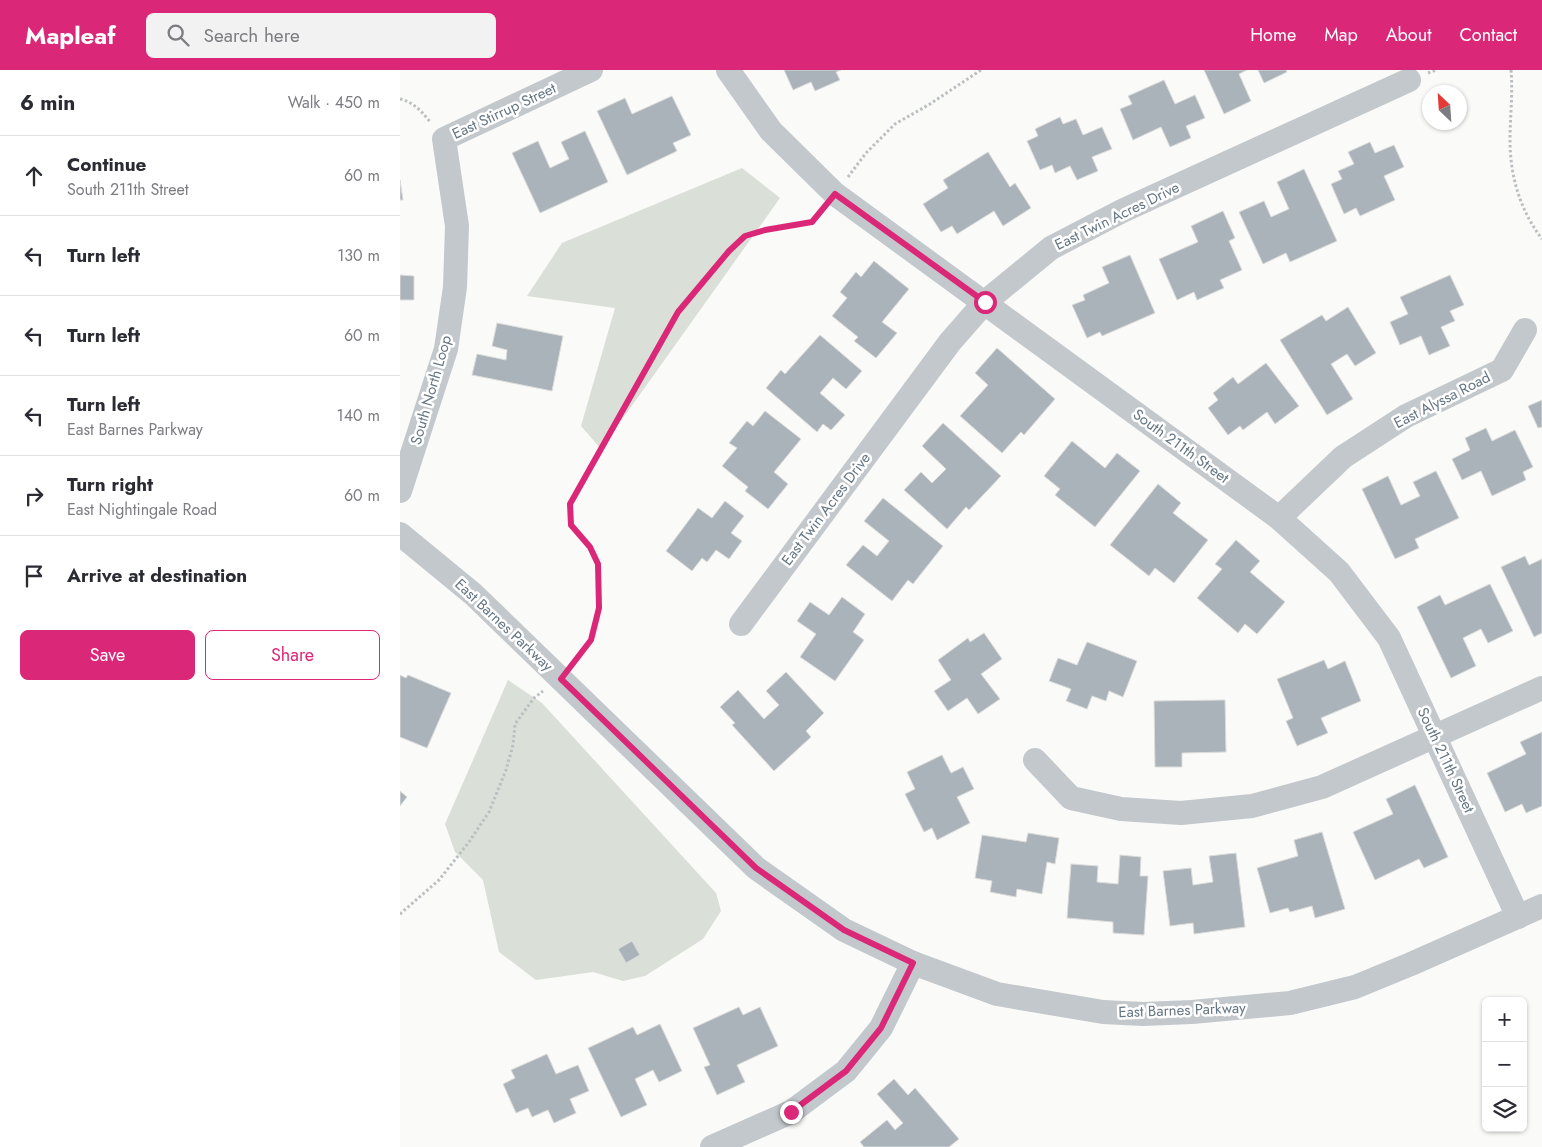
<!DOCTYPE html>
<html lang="en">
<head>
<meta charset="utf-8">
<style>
	body { margin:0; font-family:Jost,sans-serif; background:#f2f2f3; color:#2b2b33 }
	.controls { position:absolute; right:15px; bottom:15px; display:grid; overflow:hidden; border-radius:8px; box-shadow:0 1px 4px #0004 }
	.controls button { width:45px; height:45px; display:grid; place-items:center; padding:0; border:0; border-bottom:1px solid #e1e1e2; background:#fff; color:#2b2b33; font:25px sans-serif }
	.compass { position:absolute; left:1022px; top:15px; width:45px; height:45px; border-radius:50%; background:#fff; box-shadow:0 1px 4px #0004; rotate:335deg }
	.stop { position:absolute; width:15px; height:15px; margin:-11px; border:4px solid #db2777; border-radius:50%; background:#fff }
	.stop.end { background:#db2777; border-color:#fff; box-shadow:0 1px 5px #0008 }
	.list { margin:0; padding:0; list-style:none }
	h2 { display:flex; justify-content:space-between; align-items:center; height:65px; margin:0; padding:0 20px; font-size:21px }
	h2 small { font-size:16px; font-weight:400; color:#7c7c81 }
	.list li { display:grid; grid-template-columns:32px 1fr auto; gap:15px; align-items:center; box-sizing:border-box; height:80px; padding:0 20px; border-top:1px solid #e1e1e2 }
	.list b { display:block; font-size:19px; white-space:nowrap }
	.list p { margin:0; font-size:16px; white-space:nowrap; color:#7c7c81 }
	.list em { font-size:16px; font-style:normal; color:#7c7c81 }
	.actions { display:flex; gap:10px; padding:15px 20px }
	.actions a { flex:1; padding:11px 0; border:1px solid #db2777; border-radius:8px; text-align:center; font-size:18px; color:#db2777 }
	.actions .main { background:#db2777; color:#fff }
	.icon { flex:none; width:28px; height:28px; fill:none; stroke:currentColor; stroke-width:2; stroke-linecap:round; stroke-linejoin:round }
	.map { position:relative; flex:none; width:1142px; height:1077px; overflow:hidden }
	header { display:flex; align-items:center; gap:30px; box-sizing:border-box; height:70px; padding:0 25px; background:#db2777; color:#fff }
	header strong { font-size:24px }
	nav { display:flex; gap:28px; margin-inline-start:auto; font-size:18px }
	.search { width:350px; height:45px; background:#f2f2f3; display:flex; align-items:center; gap:12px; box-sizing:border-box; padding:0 18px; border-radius:8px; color:#7c7c81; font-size:19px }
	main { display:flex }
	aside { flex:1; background:#fff }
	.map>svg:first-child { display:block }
	.green { fill:#dadfd7 }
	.building { fill:#aab3b9; stroke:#dcdcda }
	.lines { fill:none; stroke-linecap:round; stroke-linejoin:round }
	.path { stroke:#bbbfc2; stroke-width:3; stroke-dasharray:2.5 2.5; stroke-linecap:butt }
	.street { stroke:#c3c8cc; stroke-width:24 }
	.route { stroke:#db2777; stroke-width:6 }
	.labels { text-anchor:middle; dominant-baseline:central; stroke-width:5; stroke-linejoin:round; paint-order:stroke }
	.street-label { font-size:15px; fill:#657683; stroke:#fff }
</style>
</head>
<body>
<header>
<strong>Mapleaf</strong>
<div class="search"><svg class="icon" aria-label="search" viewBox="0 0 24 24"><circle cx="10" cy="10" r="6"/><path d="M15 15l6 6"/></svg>Search here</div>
<nav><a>Home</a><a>Map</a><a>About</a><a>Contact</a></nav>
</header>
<main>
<aside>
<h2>6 min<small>Walk · 450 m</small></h2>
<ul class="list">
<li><svg class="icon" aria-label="ahead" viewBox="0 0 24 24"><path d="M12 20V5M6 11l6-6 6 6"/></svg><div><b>Continue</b><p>South 211th Street</p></div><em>60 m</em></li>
<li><svg class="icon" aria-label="left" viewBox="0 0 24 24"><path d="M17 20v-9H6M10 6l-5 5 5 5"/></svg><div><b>Turn left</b></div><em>130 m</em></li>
<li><svg class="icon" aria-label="left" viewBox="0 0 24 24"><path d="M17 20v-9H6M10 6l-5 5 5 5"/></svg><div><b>Turn left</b></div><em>60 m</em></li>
<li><svg class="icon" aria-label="left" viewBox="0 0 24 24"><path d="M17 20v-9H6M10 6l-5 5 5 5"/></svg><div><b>Turn left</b><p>East Barnes Parkway</p></div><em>140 m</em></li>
<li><svg class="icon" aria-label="right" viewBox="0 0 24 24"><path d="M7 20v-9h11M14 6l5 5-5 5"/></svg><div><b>Turn right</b><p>East Nightingale Road</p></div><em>60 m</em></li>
<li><svg class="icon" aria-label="arrive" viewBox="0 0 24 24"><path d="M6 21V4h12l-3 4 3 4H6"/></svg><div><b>Arrive at destination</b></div></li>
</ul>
<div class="actions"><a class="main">Save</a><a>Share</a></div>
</aside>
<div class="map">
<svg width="1142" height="1077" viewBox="0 0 1142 1077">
	<rect width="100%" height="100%" fill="#fafaf8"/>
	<g class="green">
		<path d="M 342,98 L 380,128 L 201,379 L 181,356 L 215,238 L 127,226 L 162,173 Z"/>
		<path d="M 108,610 L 142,633 L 316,823 L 321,841 L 303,869 L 245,906 L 223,911 L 193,902 L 136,910 L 99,882 L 83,810 L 55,782 L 45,754 Z"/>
	</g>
	<g class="building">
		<path d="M 384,0 L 441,0 L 436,2 L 440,10 L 415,21 L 411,12 L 393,20 Z"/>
		<path d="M 804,0 L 847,0 L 839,4 L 851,31 L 824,44 Z"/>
		<path d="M 858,0 L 886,0 L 887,2 L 864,13 Z"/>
		<path d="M 764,10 L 775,34 L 795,25 L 805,48 L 786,56 L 791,68 L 770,77 L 761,57 L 733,70 L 720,39 L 732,34 L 728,26 Z"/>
		<path d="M 272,26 L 291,65 L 273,73 L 277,81 L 227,105 L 197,41 L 225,28 L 232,44 Z"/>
		<path d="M 660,47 L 663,54 L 676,49 L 683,65 L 702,57 L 712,79 L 692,87 L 698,101 L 677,110 L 670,96 L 655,103 L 652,95 L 640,100 L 627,71 L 638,66 L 635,59 Z"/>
		<path d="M 185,61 L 208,112 L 140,143 L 112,83 L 138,71 L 150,98 L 169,89 L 161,72 Z"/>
		<path d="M 970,72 L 975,83 L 994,75 L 1004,97 L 984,106 L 995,130 L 960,146 L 956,138 L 944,144 L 931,114 L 942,109 L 938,101 L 954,94 L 948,82 Z"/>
		<path d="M 588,82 L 610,117 L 615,113 L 631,138 L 603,156 L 594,141 L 557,164 L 552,156 L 541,162 L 523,134 L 548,118 L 543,110 Z"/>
		<path d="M 904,99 L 937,171 L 890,192 L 886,183 L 863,194 L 839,142 L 864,131 L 871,147 L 889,139 L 877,112 Z"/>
		<path d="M 0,110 L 3,130 L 0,130 Z"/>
		<path d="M 823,141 L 835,168 L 829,171 L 842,200 L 820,210 L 824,218 L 797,230 L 794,222 L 777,230 L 759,189 L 798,172 L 791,156 Z"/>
		<path d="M 730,185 L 755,243 L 702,266 L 700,262 L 687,268 L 672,235 L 685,230 L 683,225 L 709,213 L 702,197 Z"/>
		<path d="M 474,191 L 509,219 L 482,252 L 497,263 L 476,288 L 454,271 L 458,267 L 432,246 L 447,228 L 440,222 L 456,202 L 461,207 Z"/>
		<path d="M 0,205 L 14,206 L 14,230 L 0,230 Z"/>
		<path d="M 1050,205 L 1064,235 L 1050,241 L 1055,251 L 1041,257 L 1050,276 L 1029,285 L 1021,266 L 1000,275 L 990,252 L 1008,244 L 1000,227 Z"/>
		<path d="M 948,237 L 976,283 L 955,296 L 947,284 L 931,294 L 953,329 L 927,345 L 880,270 L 922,245 L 926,251 Z"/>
		<path d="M 97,253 L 163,266 L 152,321 L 72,305 L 77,284 L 106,290 L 107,280 L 92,276 Z"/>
		<path d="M 420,265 L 462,301 L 446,319 L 433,308 L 420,323 L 445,345 L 431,360 L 423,354 L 417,362 L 366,318 L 381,300 L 385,304 Z"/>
		<path d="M 597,278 L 655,329 L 624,365 L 621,362 L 602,383 L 560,346 L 588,315 L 575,303 Z"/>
		<path d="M 866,293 L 899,336 L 875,354 L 867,342 L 843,360 L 840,356 L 828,365 L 808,338 L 818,330 L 813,323 L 833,307 L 838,314 Z"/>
		<path d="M 1142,330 L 1142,357 L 1138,358 L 1128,336 Z"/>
		<path d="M 365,341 L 401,369 L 374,402 L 388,414 L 368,439 L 345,421 L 348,417 L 322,396 L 337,378 L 329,373 L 347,351 L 353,356 Z"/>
		<path d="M 543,353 L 601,406 L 569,440 L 566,437 L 547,459 L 504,420 L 521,402 L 532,413 L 546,399 L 522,376 Z"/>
		<path d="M 1086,358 L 1092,371 L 1115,360 L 1133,397 L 1123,402 L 1126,410 L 1092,426 L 1081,401 L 1062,410 L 1052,389 L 1070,380 L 1065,368 Z"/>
		<path d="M 672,371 L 705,398 L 717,383 L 740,401 L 695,457 L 655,425 L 660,419 L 644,406 Z"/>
		<path d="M 1036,401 L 1059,448 L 1015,469 L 1019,478 L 995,489 L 962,419 L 988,406 L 1001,435 L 1020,426 L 1013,412 Z"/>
		<path d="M 758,414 L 781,433 L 773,443 L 808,470 L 774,513 L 755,498 L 749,506 L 710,475 Z"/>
		<path d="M 483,428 L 543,476 L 513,514 L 508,510 L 492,531 L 446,495 L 463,475 L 477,486 L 489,471 L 464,451 Z"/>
		<path d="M 325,431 L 344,446 L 331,463 L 342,471 L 329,489 L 316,480 L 307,492 L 302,488 L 292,501 L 266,481 L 298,438 L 312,448 Z"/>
		<path d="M 836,470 L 860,491 L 850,502 L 885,532 L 857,564 L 845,554 L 838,563 L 797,528 L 822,499 L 815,494 Z"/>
		<path d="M 1125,486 L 1129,495 L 1142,489 L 1142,563 L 1134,567 L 1101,497 Z"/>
		<path d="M 1090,514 L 1113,561 L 1088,573 L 1081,559 L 1063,568 L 1076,596 L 1051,608 L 1017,537 L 1040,525 L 1045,535 Z"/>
		<path d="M 442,527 L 465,544 L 453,562 L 464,570 L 435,611 L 400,587 L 416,564 L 397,551 L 410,532 L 429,545 Z"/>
		<path d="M 584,563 L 602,589 L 581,604 L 600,629 L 578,644 L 567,628 L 548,641 L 534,621 L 551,610 L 538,590 L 568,568 L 570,572 Z"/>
		<path d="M 687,572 L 737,591 L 723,627 L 709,621 L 706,631 L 692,626 L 687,639 L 666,631 L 671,619 L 649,611 L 658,588 L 677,595 Z"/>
		<path d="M 924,590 L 928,599 L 945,591 L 961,631 L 921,648 L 928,663 L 897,676 L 886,651 L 893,648 L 877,609 Z"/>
		<path d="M 386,602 L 424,643 L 406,661 L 411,667 L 374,701 L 332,655 L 335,653 L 320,637 L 338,620 L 364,649 L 379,635 L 366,621 Z"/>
		<path d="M 0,605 L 6,608 L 8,605 L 51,623 L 27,678 L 0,667 Z"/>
		<path d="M 825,630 L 826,682 L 782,683 L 782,697 L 755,697 L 754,631 Z"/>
		<path d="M 1142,662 L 1142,736 L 1126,743 L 1122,734 L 1105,742 L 1087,703 L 1126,684 L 1120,672 Z"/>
		<path d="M 542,685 L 551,703 L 563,697 L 574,719 L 557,727 L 570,753 L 537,770 L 532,758 L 524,762 L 505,724 L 515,719 L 507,702 Z"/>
		<path d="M 1015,715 L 1048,787 L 1024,798 L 1019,789 L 975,810 L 953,762 L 993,744 L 986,729 Z"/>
		<path d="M 0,721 L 7,727 L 0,736 Z"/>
		<path d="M 922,762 L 945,839 L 915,848 L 912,836 L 890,842 L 888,838 L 870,843 L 857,798 L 898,786 L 894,770 Z"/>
		<path d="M 628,763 L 659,768 L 655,794 L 647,792 L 642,824 L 617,819 L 616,827 L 590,822 L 592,811 L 575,808 L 582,765 L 626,772 Z"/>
		<path d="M 836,783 L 845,857 L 794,864 L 793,853 L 770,856 L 763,801 L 791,798 L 793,815 L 813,812 L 809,786 Z"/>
		<path d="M 720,785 L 741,787 L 740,806 L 748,806 L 744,865 L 713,863 L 713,852 L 667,848 L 671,794 L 698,796 L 697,812 L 718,814 Z"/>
		<path d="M 232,871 L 240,885 L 226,893 L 218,879 Z"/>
		<path d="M 339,937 L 343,945 L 360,937 L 378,976 L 337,995 L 345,1012 L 317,1025 L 304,997 L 310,995 L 293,958 Z"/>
		<path d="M 260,954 L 282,1001 L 259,1012 L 253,1000 L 235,1009 L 247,1035 L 221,1047 L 188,978 L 233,957 L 237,965 Z"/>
		<path d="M 147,984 L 156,1004 L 178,995 L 189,1021 L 170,1029 L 176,1043 L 154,1053 L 148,1040 L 132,1047 L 128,1038 L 116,1043 L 103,1014 L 115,1008 L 111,1000 Z"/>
		<path d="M 494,1009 L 508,1025 L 515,1018 L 559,1069 L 549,1077 L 464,1077 L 460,1072 L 487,1050 L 495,1060 L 503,1053 L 477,1024 Z"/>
	</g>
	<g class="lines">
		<g class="path">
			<path d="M 1111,0 C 1113,24 1110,47 1110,70 C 1110,106 1120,140 1142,169"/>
			<path d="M 1028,3 L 1036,0"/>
			<path d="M 0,29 C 14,32 23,43 31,53"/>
			<path d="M 448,107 L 466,83 L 495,54 L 530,34 L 581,0"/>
			<path d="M 175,592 L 191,570 L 199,538 L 198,494 L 190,477 L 171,455 L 170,434 L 278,242 L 329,181 L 345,166 L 365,160 L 412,152 L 420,141"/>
			<path d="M 0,844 L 39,810 L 69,772 L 89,742 L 106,700 L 113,675 L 115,654 L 134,628 L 143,621"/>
		</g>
		<g class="street">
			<path d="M 328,0 L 371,61 L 435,124 L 879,448 L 939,502 L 989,568 L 1118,847"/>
			<path d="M 0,421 L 46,279 L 55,217 L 57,156 L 44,69 L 191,0"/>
			<path d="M 879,448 L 943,387 L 1006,346 L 1102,300 L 1125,260"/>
			<path d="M 0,464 L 73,524 L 356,798 L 444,860 L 513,893 L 597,924 L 703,942 L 743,944 L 792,942 L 890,933 L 955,917 L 1011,894 L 1142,836"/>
			<path d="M 341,554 L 550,272 L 585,232 L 651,178 L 722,141 L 1009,10"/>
			<path d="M 635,690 L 671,728 L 721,739 L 781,743 L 852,736 L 922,717 L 1142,618"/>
			<path d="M 312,1077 L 391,1042 L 446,1001 L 481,958 L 513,893"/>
		</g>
	</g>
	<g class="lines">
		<path class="route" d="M 391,1042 L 446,1001 L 481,958 L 513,893 L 444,860 L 356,798 L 161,609 L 191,570 L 199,538 L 198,494 L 190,477 L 171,455 L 170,434 L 278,242 L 329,181 L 345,166 L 365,160 L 412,152 L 435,124 L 585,232"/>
	</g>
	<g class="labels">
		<g class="street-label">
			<text transform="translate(104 41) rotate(-25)">East Stirrup Street</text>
			<text transform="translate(717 146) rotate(-26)">East Twin Acres Drive</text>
			<text transform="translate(31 320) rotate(-74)">South North Loop</text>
			<text transform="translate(1042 330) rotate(-27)">East Alyssa Road</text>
			<text transform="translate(781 376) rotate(36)">South 211th Street</text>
			<text transform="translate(426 439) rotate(-53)">East Twin Acres Drive</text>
			<text transform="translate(104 555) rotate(43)">East Barnes Parkway</text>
			<text transform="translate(1046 690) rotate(65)">South 211th Street</text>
			<text transform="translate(782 940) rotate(-2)">East Barnes Parkway</text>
		</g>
	</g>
</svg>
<div class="controls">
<button>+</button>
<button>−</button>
<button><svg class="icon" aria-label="layers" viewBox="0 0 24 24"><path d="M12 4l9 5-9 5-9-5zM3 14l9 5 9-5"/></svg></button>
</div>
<svg class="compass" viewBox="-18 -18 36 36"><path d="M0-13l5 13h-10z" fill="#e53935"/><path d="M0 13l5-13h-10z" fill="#7c7c81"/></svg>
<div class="stop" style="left:585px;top:232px"></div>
<div class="stop end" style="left:391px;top:1042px"></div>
</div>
</main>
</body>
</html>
